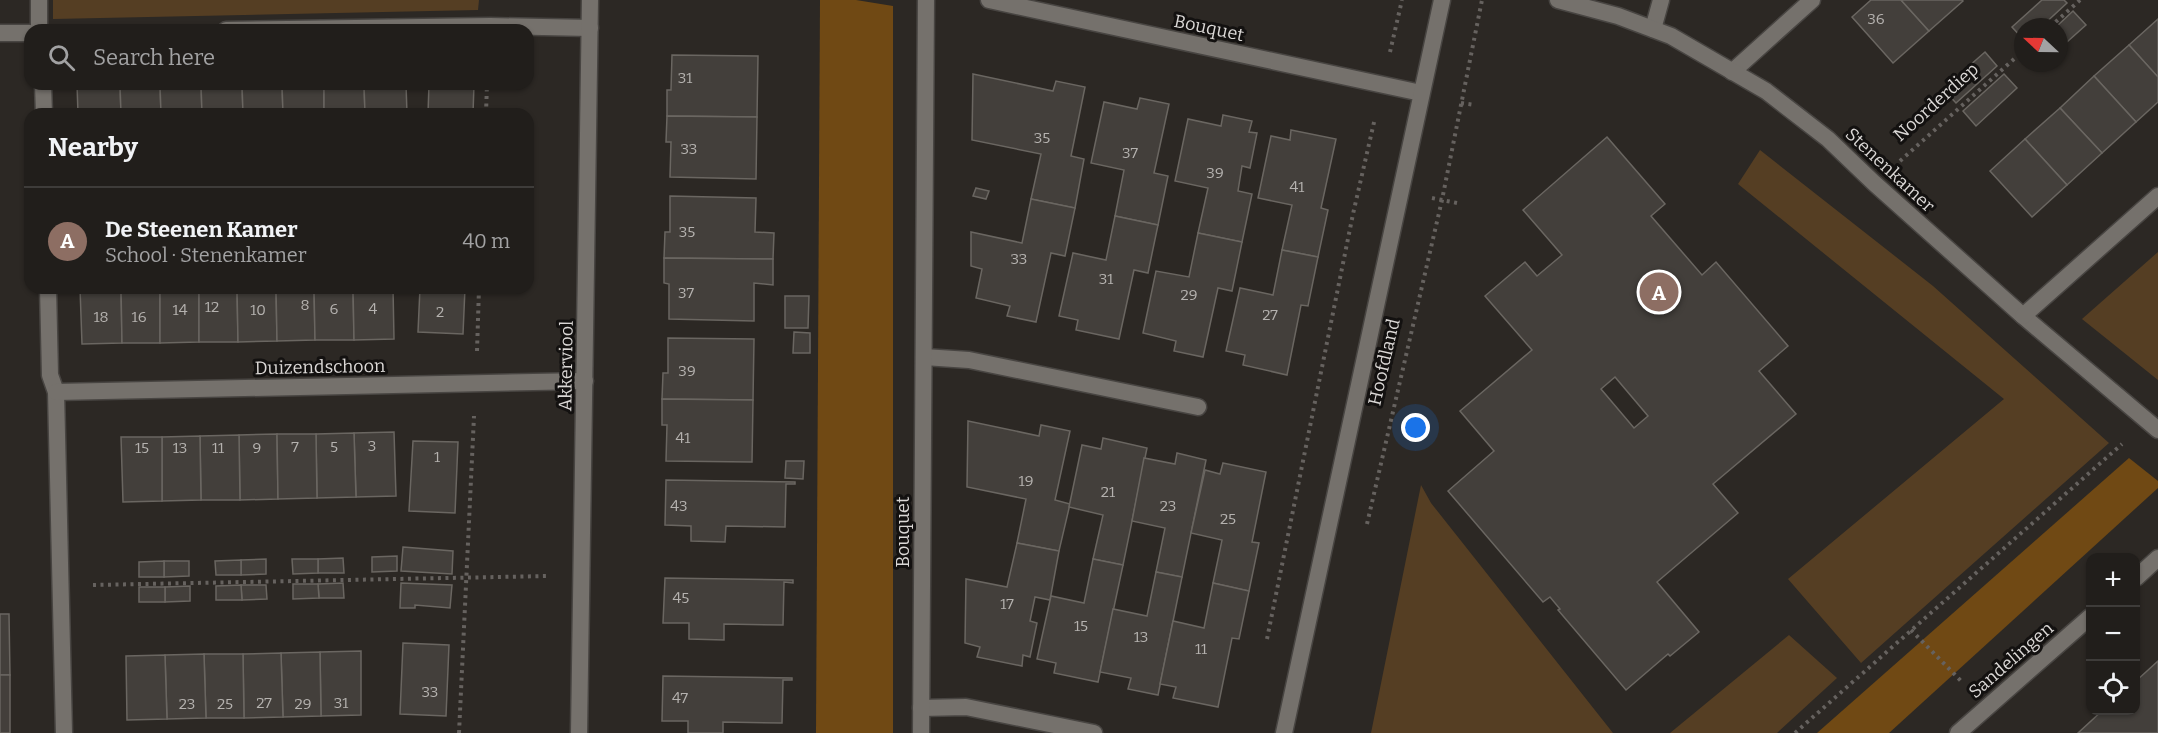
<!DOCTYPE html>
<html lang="en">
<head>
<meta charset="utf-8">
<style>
	body { margin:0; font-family:Bitter,serif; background:#292724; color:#f1f3f6 }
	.controls { position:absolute; right:18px; bottom:18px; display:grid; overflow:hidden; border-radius:12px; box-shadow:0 2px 4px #0004 }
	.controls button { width:54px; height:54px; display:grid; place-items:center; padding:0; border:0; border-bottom:2px solid #3e3c3a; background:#211e1b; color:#f1f3f6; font:30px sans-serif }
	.compass { position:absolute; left:2014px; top:18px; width:54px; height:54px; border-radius:50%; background:#211e1b; box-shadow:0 2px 4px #0004; rotate:292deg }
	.you { position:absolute; left:1416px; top:428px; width:21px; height:21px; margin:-15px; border:4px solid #fff; border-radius:50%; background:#1a73e8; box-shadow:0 0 0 9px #1a73e833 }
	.badge { display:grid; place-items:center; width:39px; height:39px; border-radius:50%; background:#5bc8e7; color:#fff; font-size:20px; font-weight:700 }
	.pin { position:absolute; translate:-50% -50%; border:3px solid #fff; box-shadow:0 2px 6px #0006 }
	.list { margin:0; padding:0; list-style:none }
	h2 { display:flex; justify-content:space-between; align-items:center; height:78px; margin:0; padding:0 24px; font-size:26px }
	h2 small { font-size:20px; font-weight:400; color:#a2a2a3 }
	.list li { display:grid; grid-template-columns:39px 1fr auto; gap:18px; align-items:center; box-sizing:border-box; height:108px; padding:0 24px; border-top:2px solid #3e3c3a }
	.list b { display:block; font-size:22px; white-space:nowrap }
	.list p { margin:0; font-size:20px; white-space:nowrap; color:#a2a2a3 }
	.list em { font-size:20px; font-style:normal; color:#a2a2a3 }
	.icon { flex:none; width:33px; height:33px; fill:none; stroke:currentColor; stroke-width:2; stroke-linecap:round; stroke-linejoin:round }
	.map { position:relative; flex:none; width:2158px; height:733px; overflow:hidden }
	.search { position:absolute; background:#211e1b; box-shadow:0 2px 4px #0004; left:24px; top:24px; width:510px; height:66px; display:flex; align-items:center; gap:15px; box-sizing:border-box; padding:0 21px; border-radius:18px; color:#a2a2a3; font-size:22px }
	.panel { position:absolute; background:#211e1b; box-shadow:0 2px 4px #0004; left:24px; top:108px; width:510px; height:186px; border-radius:18px }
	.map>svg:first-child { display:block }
	.green { fill:#553e23 }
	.forest { fill:#704914 }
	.building { fill:#433f3b; stroke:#6a6661; stroke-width:1.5; fill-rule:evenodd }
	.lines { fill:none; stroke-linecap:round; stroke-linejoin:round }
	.pedestrian-casing { stroke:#484542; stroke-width:19 }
	.minor-casing { stroke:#484542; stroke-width:19 }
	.tertiary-casing { stroke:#484542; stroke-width:19 }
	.path { stroke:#66625f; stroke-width:4; stroke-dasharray:3 4.5; stroke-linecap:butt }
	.pedestrian { stroke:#75716c; stroke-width:16 }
	.minor { stroke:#75716c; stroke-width:16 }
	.tertiary { stroke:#75716c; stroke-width:16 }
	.labels { text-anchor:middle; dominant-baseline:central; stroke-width:6; stroke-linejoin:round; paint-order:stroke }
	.number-label { font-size:15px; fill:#b5b2af }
	.street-label { font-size:18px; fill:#dbd8d6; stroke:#131110 }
</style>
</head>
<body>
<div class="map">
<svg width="2158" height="733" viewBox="0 0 2158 733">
	<rect width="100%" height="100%" fill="#2c2824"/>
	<g class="green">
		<path d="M 53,0 L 479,0 L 478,10 L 53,19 Z"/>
		<path d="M 1760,150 L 1933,286 L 2109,443 L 1861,663 L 1788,579 L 2004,399 L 1738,184 Z"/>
		<path d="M 2158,252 L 2158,380 L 2082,319 Z"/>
		<path d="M 1421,485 L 1431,503 L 1613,733 L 1371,733 Z"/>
		<path d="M 1789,635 L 1837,678 L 1777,733 L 1670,733 Z"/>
	</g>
	<g class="forest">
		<path d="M 820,0 L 856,0 L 893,6 L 893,733 L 816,733 Z"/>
		<path d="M 2129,458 L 2158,481 L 2158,488 L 1889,733 L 1817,733 Z"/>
	</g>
	<g class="building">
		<path d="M 1871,0 L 1901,0 L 1929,31 L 1893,63 L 1852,17 Z"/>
		<path d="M 1901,0 L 1962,0 L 1963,1 L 1929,31 Z"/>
		<path d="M 2042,0 L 2064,0 L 2067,3 L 2041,27 L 2023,27 L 2023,39 L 2012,27 Z"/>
		<path d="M 2073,11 L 2086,25 L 2059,49 L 2059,27 L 2056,27 Z"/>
		<path d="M 2158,19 L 2158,77 L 2129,45 Z"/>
		<path d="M 2129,45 L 2158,77 L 2158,102 L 2136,122 L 2094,76 Z"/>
		<path d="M 1985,52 L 1997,66 L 1956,103 L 1943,89 Z"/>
		<path d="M 672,55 L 758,56 L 757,117 L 667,116 L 667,90 L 671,90 Z"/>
		<path d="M 973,74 L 1053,91 L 1056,81 L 1085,87 L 1071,156 L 1084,159 L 1075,208 L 1031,199 L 1041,154 L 972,140 Z"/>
		<path d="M 2004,74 L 2017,88 L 1976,126 L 1963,111 Z"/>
		<path d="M 2094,76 L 2136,122 L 2102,153 L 2060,108 Z"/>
		<path d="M 77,84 L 120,84 L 121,114 L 78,114 Z"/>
		<path d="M 120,84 L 160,84 L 161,114 L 121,114 Z"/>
		<path d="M 160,84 L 201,84 L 202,114 L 161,114 Z"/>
		<path d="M 201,84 L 242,84 L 243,114 L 202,114 Z"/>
		<path d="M 242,84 L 282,84 L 283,114 L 243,114 Z"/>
		<path d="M 282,84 L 324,84 L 324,114 L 283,114 Z"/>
		<path d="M 324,84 L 364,84 L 365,114 L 324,114 Z"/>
		<path d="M 364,84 L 406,84 L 407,114 L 365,114 Z"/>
		<path d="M 429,84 L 474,84 L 473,114 L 428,114 Z"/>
		<path d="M 1140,98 L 1169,104 L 1154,173 L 1168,176 L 1158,225 L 1115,216 L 1124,170 L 1091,163 L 1104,102 L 1137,109 Z"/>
		<path d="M 2060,108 L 2102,153 L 2067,185 L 2025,139 Z"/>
		<path d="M 1223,115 L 1252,121 L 1249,132 L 1257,133 L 1250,168 L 1242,166 L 1238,191 L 1252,194 L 1242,242 L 1198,233 L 1208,188 L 1175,181 L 1188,119 L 1221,126 Z"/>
		<path d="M 667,116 L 757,117 L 756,179 L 670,177 L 671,142 L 666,142 Z"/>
		<path d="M 1291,130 L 1336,139 L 1321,208 L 1328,210 L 1318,257 L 1282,250 L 1292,205 L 1258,198 L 1271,136 L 1290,140 Z"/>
		<path d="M 1607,137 L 1665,204 L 1651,216 L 1702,275 L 1716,262 L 1788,346 L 1759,371 L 1796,414 L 1713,484 L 1738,513 L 1657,582 L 1699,632 L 1670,656 L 1668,654 L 1626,690 L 1558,610 L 1560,609 L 1550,597 L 1543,602 L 1448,491 L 1494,451 L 1460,411 L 1532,350 L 1485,296 L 1525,262 L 1537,276 L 1562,255 L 1523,210 ZM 1615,377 L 1648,416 L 1634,428 L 1601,389 Z"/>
		<path d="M 2025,139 L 2067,185 L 2032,217 L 1990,171 Z"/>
		<path d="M 976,188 L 989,191 L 986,199 L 973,196 Z"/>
		<path d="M 670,196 L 756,198 L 755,232 L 774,233 L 773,259 L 664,258 L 665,232 L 670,232 Z"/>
		<path d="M 1031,199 L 1075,208 L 1065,256 L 1051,253 L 1036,322 L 1007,316 L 1010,306 L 976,298 L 982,269 L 971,266 L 971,232 L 1022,243 Z"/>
		<path d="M 1115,216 L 1158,225 L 1148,273 L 1134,270 L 1119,339 L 1076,330 L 1078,320 L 1059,316 L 1073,253 L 1106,260 Z"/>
		<path d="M 1198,233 L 1242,242 L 1232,291 L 1218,288 L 1203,357 L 1174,351 L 1176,341 L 1143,333 L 1156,271 L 1189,277 Z"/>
		<path d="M 1282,250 L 1318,257 L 1308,306 L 1301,305 L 1287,375 L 1243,365 L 1245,355 L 1226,351 L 1240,288 L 1273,295 Z"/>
		<path d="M 664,258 L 773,259 L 773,285 L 754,283 L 754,321 L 669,319 L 669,284 L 664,283 Z"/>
		<path d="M 80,288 L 121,288 L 122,343 L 82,344 Z"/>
		<path d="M 121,288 L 160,288 L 160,343 L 122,343 Z"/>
		<path d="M 160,288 L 199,288 L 199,342 L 160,343 Z"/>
		<path d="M 199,288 L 237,288 L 238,342 L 199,342 Z"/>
		<path d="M 237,288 L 276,288 L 277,341 L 238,342 Z"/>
		<path d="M 276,288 L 314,288 L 315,340 L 277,341 Z"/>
		<path d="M 314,288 L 353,288 L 354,340 L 315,340 Z"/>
		<path d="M 353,288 L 393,288 L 394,339 L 354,340 Z"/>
		<path d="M 420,288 L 465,288 L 463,334 L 418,332 Z"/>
		<path d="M 785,296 L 809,296 L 808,328 L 785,328 Z"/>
		<path d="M 794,332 L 810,333 L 810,353 L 793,353 Z"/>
		<path d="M 668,338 L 754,339 L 753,400 L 662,399 L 663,373 L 668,373 Z"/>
		<path d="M 662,399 L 753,400 L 752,462 L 666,461 L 667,425 L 662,425 Z"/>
		<path d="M 968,421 L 1039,436 L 1041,425 L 1070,431 L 1055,500 L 1070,504 L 1059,551 L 1017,543 L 1026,499 L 967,487 Z"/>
		<path d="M 394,432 L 396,496 L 356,497 L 354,433 Z"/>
		<path d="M 354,433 L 356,497 L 317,498 L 316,434 Z"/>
		<path d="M 277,434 L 278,499 L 240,500 L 239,435 Z"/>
		<path d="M 277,434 L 316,434 L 317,498 L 278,499 Z"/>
		<path d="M 239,435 L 240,500 L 201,500 L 200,436 Z"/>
		<path d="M 200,436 L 201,500 L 162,501 L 162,437 Z"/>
		<path d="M 121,437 L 162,437 L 162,501 L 123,502 Z"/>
		<path d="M 1103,438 L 1147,448 L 1123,565 L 1093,559 L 1103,515 L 1069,507 L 1082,445 L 1101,449 Z"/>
		<path d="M 413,441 L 458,442 L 455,513 L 409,511 Z"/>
		<path d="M 1177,453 L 1206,460 L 1182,577 L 1156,572 L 1165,528 L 1132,521 L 1144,458 L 1175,464 Z"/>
		<path d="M 786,461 L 804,461 L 803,479 L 785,478 Z"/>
		<path d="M 1223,463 L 1266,472 L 1252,542 L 1259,543 L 1249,591 L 1213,583 L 1222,540 L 1191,533 L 1205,470 L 1220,474 Z"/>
		<path d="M 666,480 L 795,482 L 795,484 L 786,484 L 785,527 L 726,526 L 725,542 L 691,541 L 691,526 L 665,525 Z"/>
		<path d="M 1017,543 L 1059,551 L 1050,600 L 1035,597 L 1030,621 L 1037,623 L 1030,657 L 1023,655 L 1022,666 L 977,657 L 980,647 L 965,643 L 966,579 L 1007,587 Z"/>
		<path d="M 403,547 L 453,551 L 452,574 L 401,571 Z"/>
		<path d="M 397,556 L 397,571 L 372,572 L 372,557 Z"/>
		<path d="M 343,558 L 344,573 L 318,573 L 318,559 Z"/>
		<path d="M 266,559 L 266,574 L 241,575 L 241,560 Z"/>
		<path d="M 292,559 L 318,559 L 318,573 L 293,574 Z"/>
		<path d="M 1093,559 L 1123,565 L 1098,682 L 1054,673 L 1056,663 L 1037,659 L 1051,596 L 1084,603 Z"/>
		<path d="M 241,560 L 241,575 L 216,575 L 215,561 Z"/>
		<path d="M 164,561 L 189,561 L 189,576 L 164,577 Z"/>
		<path d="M 164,561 L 164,577 L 139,577 L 139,562 Z"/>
		<path d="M 1156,572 L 1182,577 L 1158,695 L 1128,689 L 1131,678 L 1100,672 L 1113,609 L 1147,616 Z"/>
		<path d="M 665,578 L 793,580 L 793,583 L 784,582 L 783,625 L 724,624 L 724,640 L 689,639 L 689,623 L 663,623 Z"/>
		<path d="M 343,583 L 344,598 L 319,598 L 318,584 Z"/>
		<path d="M 401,583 L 452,585 L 450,608 L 415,605 L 415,608 L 400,608 Z"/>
		<path d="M 1213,583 L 1249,591 L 1239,639 L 1232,638 L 1218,707 L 1173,698 L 1176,687 L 1160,684 L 1173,621 L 1204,628 Z"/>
		<path d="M 293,584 L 318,584 L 319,598 L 293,599 Z"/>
		<path d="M 241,585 L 266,585 L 267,599 L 242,600 Z"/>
		<path d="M 241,585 L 242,600 L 216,600 L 216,586 Z"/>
		<path d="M 190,586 L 190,601 L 165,602 L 165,587 Z"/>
		<rect x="139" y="587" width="26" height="15"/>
		<path d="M 0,614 L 9,614 L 10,675 L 0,675 Z"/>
		<path d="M 403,643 L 449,645 L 446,716 L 400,714 Z"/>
		<path d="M 361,651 L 361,715 L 321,716 L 320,652 Z"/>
		<path d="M 320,652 L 321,716 L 283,717 L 281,653 Z"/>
		<path d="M 281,653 L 283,717 L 244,718 L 243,654 Z"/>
		<path d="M 204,654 L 243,654 L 244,718 L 206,718 Z"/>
		<path d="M 204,654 L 206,718 L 167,719 L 165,655 Z"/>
		<path d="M 165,655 L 167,719 L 127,720 L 126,656 Z"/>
		<path d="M 2158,661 L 2158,733 L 2078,733 L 2103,710 L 2136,710 L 2136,681 Z"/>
		<rect x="0" y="675" width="10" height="58"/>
		<path d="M 663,676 L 792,678 L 792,680 L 783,680 L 782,723 L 723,722 L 723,733 L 688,733 L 688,721 L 662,721 Z"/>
	</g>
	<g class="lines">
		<defs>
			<g id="pedestrian">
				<path d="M 39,0 L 39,30"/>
				<path d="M 1653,29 L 1661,0"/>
				<path d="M 226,30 L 490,26 L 590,28"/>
				<path d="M 0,33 L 30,33"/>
				<path d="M 1732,72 L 1812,0"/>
			</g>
			<g id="minor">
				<path d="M 989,0 L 1421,93"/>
				<path d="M 1558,0 L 1618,16 L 1671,36 L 1766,91 L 1828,139 L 1874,183 L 2023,316 L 2158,430"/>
				<path d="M 43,84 L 44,114"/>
				<path d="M 48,288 L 50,375 L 56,392 L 64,733"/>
				<path d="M 2023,316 L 2158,196"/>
				<path d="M 924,357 L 969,360 L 1198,407"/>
				<path d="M 56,392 L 585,381"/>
				<path d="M 2136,578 L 2158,558"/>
				<path d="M 921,708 L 966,707 L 1094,733"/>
				<path d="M 579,733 L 590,0"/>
				<path d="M 921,733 L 926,0"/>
				<path d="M 1958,733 L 2090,617"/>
			</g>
			<path id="tertiary" d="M 1284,733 L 1442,0"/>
		</defs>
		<use href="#pedestrian" class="pedestrian-casing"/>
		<use href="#minor" class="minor-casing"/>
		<use href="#tertiary" class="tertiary-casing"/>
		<g class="path">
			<path d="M 2050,27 L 2080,0"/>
			<path d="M 1390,52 L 1402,0"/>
			<path d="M 1461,103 L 1475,105"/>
			<path d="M 486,114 L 487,84"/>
			<path d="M 1900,161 L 2023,51"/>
			<path d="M 1432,198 L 1457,203"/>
			<path d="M 477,351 L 479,288"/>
			<path d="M 1367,524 L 1442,200 L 1482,0"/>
			<path d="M 93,585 L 548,576"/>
			<path d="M 1911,630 L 1963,683"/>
			<path d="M 1267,639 L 1353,214 L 1375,118"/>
			<path d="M 459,733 L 474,416"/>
			<path d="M 1795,733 L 2122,444"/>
		</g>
		<use href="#pedestrian" class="pedestrian"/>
		<use href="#minor" class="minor"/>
		<use href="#tertiary" class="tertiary"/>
	</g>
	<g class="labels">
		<g class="number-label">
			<text x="1876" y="19">36</text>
			<text x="685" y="78">31</text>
			<text x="1042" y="138">35</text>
			<text x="689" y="149">33</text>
			<text x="1130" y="153">37</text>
			<text x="1215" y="173">39</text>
			<text x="1297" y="187">41</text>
			<text x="687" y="232">35</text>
			<text x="1019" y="259">33</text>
			<text x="1106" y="279">31</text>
			<text x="686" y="293">37</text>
			<text x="1189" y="295">29</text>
			<text x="305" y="305">8</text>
			<text x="212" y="307">12</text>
			<text x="334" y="309">6</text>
			<text x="373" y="309">4</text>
			<text x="180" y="310">14</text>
			<text x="258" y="310">10</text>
			<text x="440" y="312">2</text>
			<text x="1270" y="315">27</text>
			<text x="101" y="317">18</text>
			<text x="139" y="317">16</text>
			<text x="687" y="371">39</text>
			<text x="683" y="438">41</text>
			<text x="372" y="446">3</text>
			<text x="295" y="447">7</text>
			<text x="334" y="447">5</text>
			<text x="142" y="448">15</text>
			<text x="180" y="448">13</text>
			<text x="218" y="448">11</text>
			<text x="257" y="448">9</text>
			<text x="437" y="457">1</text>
			<text x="1026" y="481">19</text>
			<text x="1108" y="492">21</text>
			<text x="679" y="506">43</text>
			<text x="1168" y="506">23</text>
			<text x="1228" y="519">25</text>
			<text x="681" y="598">45</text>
			<text x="1007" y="604">17</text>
			<text x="1081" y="626">15</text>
			<text x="1141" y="637">13</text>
			<text x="1201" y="649">11</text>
			<text x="430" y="692">33</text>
			<text x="680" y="698">47</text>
			<text x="264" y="703">27</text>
			<text x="341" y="703">31</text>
			<text x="187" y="704">23</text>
			<text x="225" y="704">25</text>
			<text x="303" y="704">29</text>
		</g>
		<g class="street-label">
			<text transform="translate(1209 28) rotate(12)">Bouquet</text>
			<text transform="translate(1936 102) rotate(-42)">Noorderdiep</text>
			<text transform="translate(1890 170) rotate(43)">Stenenkamer</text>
			<text transform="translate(1384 362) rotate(-77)">Hoofdland</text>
			<text transform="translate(566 366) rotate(-89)">Akkerviool</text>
			<text transform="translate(320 367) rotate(-1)">Duizendschoon</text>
			<text transform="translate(903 532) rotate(-90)">Bouquet</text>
			<text transform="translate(2011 660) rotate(-41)">Sandelingen</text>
		</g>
	</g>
</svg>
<div class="controls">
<button>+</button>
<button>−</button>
<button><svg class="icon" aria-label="locate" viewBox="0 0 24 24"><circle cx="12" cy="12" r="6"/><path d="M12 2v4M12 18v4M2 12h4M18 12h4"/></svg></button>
</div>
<svg class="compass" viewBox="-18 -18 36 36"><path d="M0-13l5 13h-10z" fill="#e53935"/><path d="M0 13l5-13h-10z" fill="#a2a2a3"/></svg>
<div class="you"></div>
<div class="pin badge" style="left:1659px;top:292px;background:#8d6e63">A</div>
<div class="search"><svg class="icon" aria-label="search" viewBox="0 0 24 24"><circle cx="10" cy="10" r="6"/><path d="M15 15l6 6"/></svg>Search here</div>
<section class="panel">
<h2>Nearby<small></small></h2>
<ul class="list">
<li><span class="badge" style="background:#8d6e63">A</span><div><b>De Steenen Kamer</b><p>School · Stenenkamer</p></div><em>40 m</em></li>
</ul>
</section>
</div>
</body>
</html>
